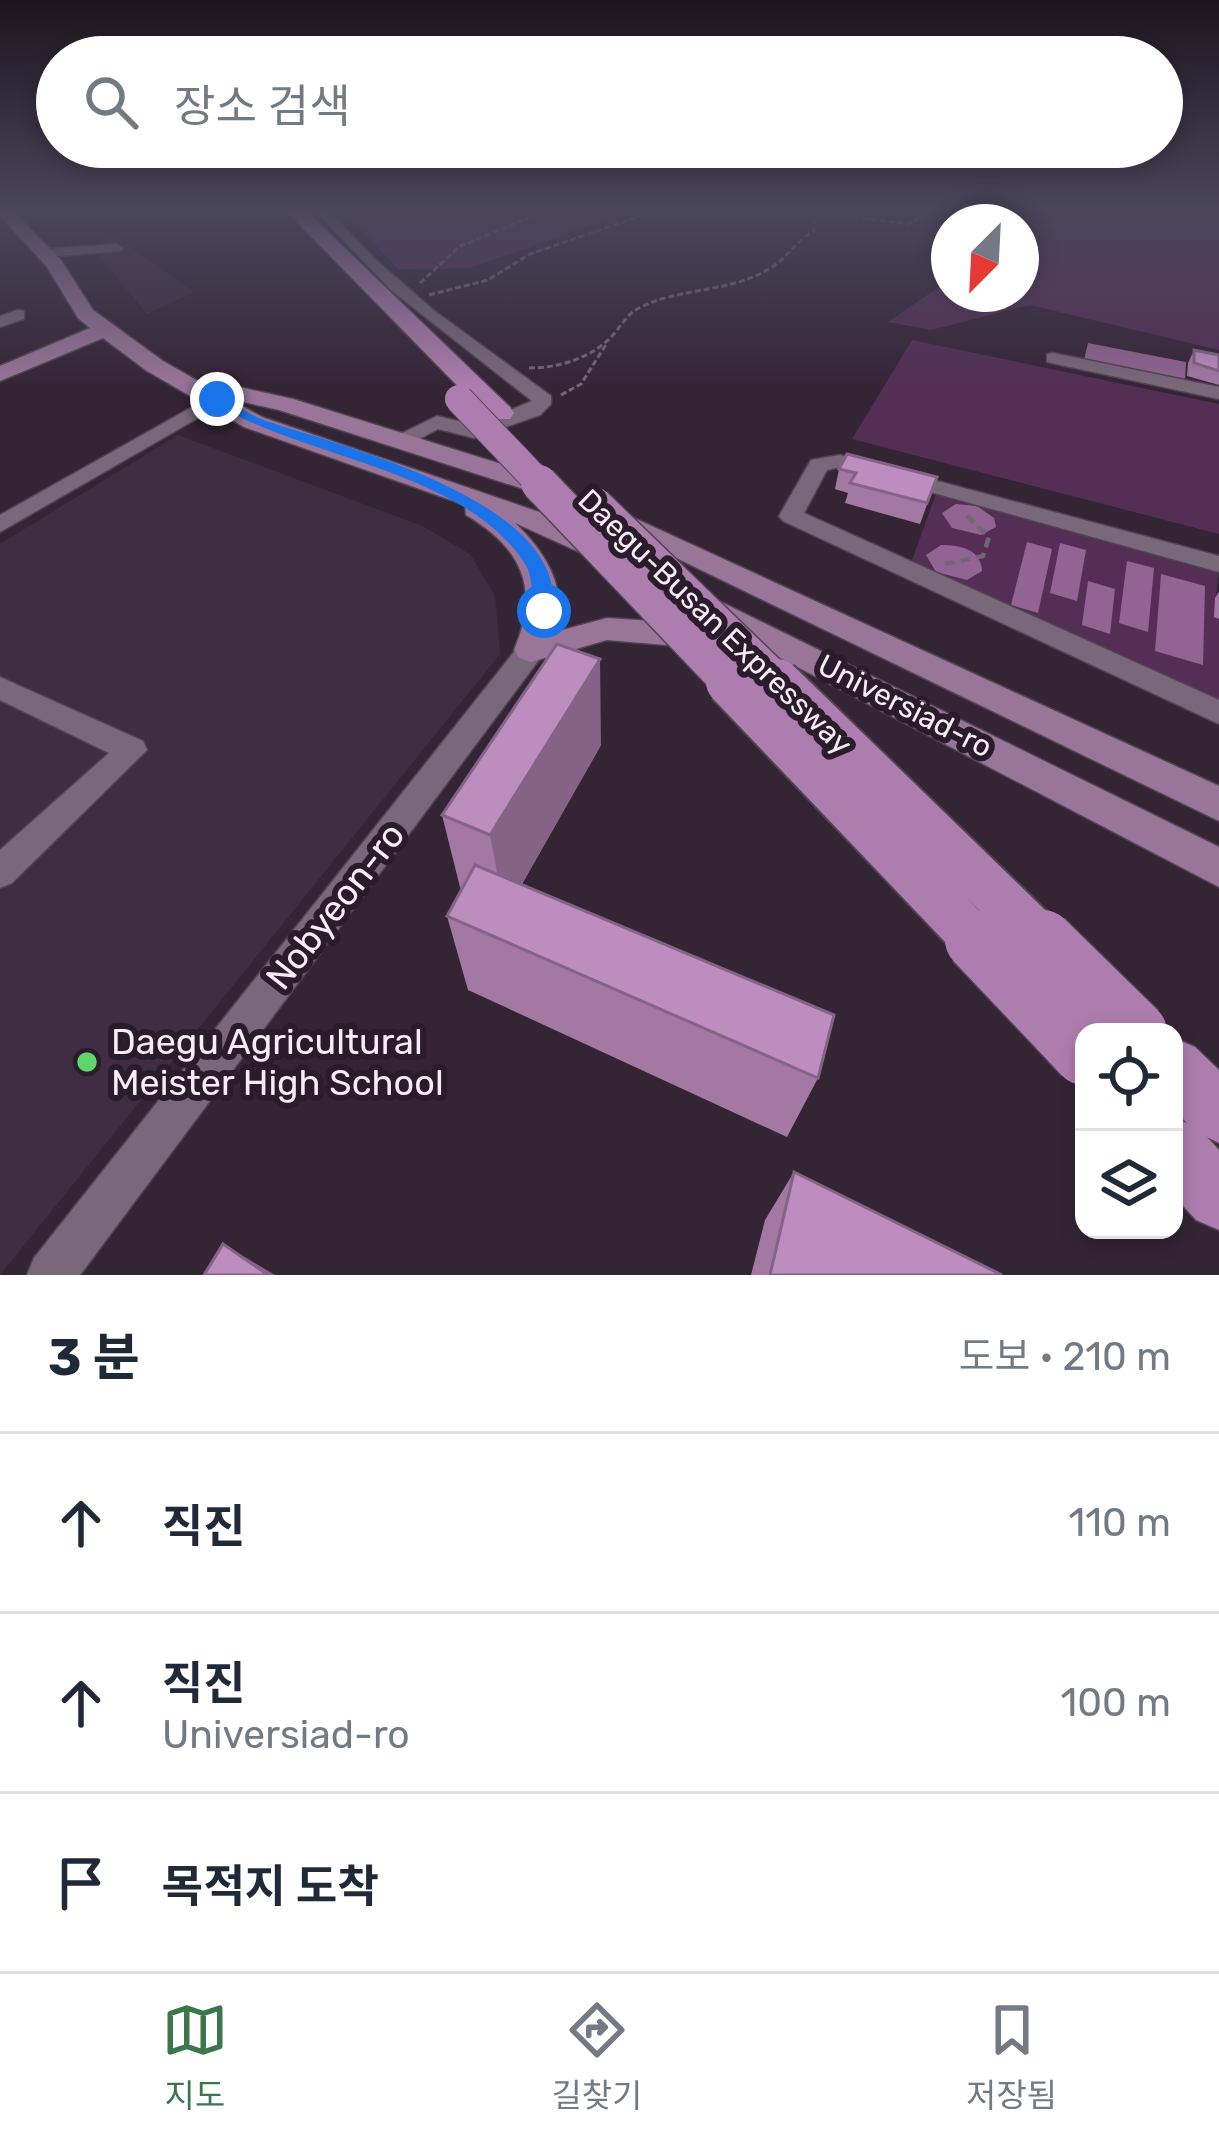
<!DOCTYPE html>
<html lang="ko">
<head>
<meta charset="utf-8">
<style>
	body { margin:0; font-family:Rubik,"Noto Sans KR",sans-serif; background:#f6f6f7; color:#1f2937 }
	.controls { position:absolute; right:36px; bottom:36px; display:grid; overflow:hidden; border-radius:24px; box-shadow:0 6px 18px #0003 }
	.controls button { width:108px; height:108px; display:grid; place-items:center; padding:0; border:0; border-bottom:3px solid #e0e1e3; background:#fff; color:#1f2937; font:60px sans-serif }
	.compass { position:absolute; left:931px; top:204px; width:108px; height:108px; border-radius:50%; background:#fff; box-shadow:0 6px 18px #0003; rotate:204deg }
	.stop { position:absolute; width:36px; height:36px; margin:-27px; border:9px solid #1a73e8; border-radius:50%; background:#fff }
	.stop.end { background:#1a73e8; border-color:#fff; box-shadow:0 3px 12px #0008 }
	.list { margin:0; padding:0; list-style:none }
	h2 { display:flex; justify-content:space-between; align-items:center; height:156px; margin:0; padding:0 48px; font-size:51px }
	h2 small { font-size:39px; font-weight:400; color:#747a83 }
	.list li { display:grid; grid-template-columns:78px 1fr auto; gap:36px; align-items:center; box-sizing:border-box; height:180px; padding:0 48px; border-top:3px solid #e0e1e3 }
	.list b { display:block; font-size:45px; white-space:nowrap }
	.list p { margin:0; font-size:39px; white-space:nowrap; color:#747a83 }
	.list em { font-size:39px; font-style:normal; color:#747a83 }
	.icon { flex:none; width:66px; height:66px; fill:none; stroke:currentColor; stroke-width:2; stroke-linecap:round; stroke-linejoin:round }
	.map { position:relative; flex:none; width:1219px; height:1275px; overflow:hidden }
	.search { position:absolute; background:#fff; box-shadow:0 6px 18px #0003; left:36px; right:36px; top:36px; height:132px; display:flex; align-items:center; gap:30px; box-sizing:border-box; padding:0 42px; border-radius:66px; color:#747a83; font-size:45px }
	.sheet { height:696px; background:#fff }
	nav { display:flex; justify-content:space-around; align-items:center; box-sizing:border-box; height:168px; border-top:3px solid #e0e1e3; background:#fff; font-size:33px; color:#747a83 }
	nav a { display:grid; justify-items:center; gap:6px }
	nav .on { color:#3b764f }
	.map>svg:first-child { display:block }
	.built { fill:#412d42 }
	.green { fill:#552e56 }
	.water { fill:#926493 }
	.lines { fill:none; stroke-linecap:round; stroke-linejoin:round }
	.minor-casing { stroke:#514451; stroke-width:3 }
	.major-casing { stroke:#514451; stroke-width:3 }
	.highway-casing { stroke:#514451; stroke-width:3 }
	.path-far1 { stroke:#746775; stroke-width:3; stroke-dasharray:6 3; stroke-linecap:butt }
	.path { stroke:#746775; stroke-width:4.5; stroke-dasharray:10 6; stroke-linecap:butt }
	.minor { fill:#796879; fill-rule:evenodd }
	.major { fill:#997599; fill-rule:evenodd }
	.highway { fill:#ae7daf; fill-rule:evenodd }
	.highway-bridge-far3-casing { stroke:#514451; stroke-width:30; stroke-linecap:butt }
	.highway-bridge-far2-casing { stroke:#514451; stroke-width:39; stroke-linecap:butt }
	.highway-bridge-far1-casing { stroke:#514451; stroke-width:50; stroke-linecap:butt }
	.highway-bridge-casing { stroke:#514451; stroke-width:63; stroke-linecap:butt }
	.highway-bridge-far3 { stroke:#ae7daf; stroke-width:28 }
	.highway-bridge-far2 { stroke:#ae7daf; stroke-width:36 }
	.highway-bridge-far1 { stroke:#ae7daf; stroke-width:46 }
	.highway-bridge { stroke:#ae7daf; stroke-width:60 }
	.wall { fill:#a379a4 }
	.shaded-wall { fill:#856386 }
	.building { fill:#be8dbf; stroke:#856386; stroke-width:3 }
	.route { fill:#1a73e8 }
	.poi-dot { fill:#5ed56c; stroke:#2a1c2b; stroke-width:4.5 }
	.labels { text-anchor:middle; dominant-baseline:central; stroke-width:12; stroke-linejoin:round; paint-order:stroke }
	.street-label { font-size:30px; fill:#f7edf7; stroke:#2a1c2b }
	.near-street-label { font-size:36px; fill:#f7edf7; stroke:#2a1c2b }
	.near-poi-label { font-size:36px; fill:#f7edf7; stroke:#2a1c2b; text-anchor:start }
</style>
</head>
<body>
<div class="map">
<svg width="1219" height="1275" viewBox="0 0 1219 1275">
	<rect width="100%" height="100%" fill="#342535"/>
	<g class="built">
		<path d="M 116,237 L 194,292 L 147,314 L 91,246 Z"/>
		<path d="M 178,435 L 422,526 L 470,554 L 495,596 L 500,654 L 0,1275 L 0,544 Z"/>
	</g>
	<g class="green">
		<path d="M 343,210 L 635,210 L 469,268 L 398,269 Z"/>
		<path d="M 1008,210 L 1219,210 L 1219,350 L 1030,305 L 931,330 L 888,322 L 949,280 L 949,294 L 1021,294 L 1021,222 L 1009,222 Z"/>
		<path d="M 912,340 L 1219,404 L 1219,534 L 852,439 Z"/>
		<path d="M 937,491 L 1219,569 L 1214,616 L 1219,619 L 1219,703 L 911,563 Z"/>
	</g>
	<g class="water">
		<path d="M 1088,343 L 1186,362 L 1185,380 L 1084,360 Z"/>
		<path d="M 956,504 L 977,506 L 994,518 L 996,527 L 981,535 L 952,528 L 942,513 Z"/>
		<path d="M 1027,542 L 1052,549 L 1038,613 L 1011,605 Z"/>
		<path d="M 1060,543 L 1086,550 L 1077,601 L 1050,593 Z"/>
		<path d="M 941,545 C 960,545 981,549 982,571 L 967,580 L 936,572 L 926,555 Z"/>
		<path d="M 1127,561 L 1154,568 L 1148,632 L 1119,623 Z"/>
		<path d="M 1161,574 L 1205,586 L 1203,665 L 1155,651 Z"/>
		<path d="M 1088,581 L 1115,589 L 1110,634 L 1082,625 Z"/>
	</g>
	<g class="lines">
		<defs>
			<g id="minor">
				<path d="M 315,210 L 328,210 L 374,258 L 432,309 L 551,396 L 551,404 L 540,415 L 474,438 L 438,429 L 410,444 L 396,444 L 396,436 L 437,416 L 475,425 L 532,401 L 391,290 Z"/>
				<path d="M 116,244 L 123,248 L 121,251 L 45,257 L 38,253 L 45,249 Z"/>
				<path d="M 18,310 L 24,311 L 24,319 L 0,327 L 0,316 Z"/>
				<path d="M 1053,353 L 1219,387 L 1219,399 L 1047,362 L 1047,354 Z"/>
				<path d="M 217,393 L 227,399 L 224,403 L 0,532 L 0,515 Z"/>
				<path d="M 840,455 L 1219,556 L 1219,572 L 840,467 L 827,470 L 804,513 L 1219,700 L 1219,724 L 783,521 L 779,516 L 811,460 Z"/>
				<path d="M 531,640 L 545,650 L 541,657 L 80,1275 L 27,1275 L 34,1258 L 521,643 Z"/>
				<path d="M 0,677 L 143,741 L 147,750 L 12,883 L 0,888 L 0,850 L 109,753 L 0,700 Z"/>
			</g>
			<g id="major">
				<path d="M 0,210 L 12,210 L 61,260 L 93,310 L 163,361 L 207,386 L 217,382 L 293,399 L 562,483 L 566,489 L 562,495 L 542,495 L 279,410 L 230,399 L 262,417 L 542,513 L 611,546 L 616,553 L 601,562 L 515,523 C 545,551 569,589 555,632 L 607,618 L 701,624 L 713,628 L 717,636 L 713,644 L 701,648 L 607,640 L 531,662 L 519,658 L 514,650 C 540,589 523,549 466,515 L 465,505 L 244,427 L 147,371 L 103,338 L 0,381 L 0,366 L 90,328 L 78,318 L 47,267 L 0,216 Z"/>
				<path d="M 610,507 L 1219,786 L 1219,821 L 600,521 L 596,515 L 600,509 Z"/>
				<path d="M 701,592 L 1219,847 L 1219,887 L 690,611 L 685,603 L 690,595 Z"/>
			</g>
			<g id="highway">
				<path d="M 285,210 L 305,210 L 510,407 L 514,413 L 510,419 L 490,419 Z"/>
				<path d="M 1174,1038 L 1195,1047 L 1219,1070 L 1219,1143 L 1207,1137 L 1219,1150 L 1219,1230 L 1196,1220 L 1174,1196 L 1174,1118 L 1187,1123 L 1174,1110 Z"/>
			</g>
		</defs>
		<use href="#minor" class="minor-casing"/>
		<use href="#major" class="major-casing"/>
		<use href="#highway" class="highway-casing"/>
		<g class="path-far1">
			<path d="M 420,283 L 460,246 L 548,210"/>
			<path d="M 429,295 L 488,280 L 530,254 L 658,210"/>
			<path d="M 529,368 C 559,368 592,358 613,335 C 622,325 627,314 639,308 C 679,287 733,293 772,267 C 788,257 796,241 814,231 L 814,221 L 824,213 L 909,224 L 929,210"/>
			<path d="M 561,395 L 581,384 L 607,343"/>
		</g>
		<path class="path" d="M 945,564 L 983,556 L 989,537 L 965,514"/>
		<use href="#minor" class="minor"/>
		<use href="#major" class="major"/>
		<use href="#highway" class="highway"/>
		<defs>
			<path id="highway-bridge-far3" d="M 459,399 L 542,486"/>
			<g id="highway-bridge-far2">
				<path d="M 539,483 L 732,685"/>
				<path d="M 594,505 L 780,685"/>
			</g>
			<g id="highway-bridge-far1">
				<path d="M 729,682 L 978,943"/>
				<path d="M 777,682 L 1046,943"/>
			</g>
			<g id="highway-bridge">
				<path d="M 975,940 L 1084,1055"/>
				<path d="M 1043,940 L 1137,1032"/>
			</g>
		</defs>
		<use href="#highway-bridge-far3" class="highway-bridge-far3-casing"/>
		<use href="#highway-bridge-far2" class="highway-bridge-far2-casing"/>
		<use href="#highway-bridge-far1" class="highway-bridge-far1-casing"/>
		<use href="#highway-bridge" class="highway-bridge-casing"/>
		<use href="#highway-bridge-far3" class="highway-bridge-far3"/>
		<use href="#highway-bridge-far2" class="highway-bridge-far2"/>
		<use href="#highway-bridge-far1" class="highway-bridge-far1"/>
		<use href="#highway-bridge" class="highway-bridge"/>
	</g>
	<g class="wall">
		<path d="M 1194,350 L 1219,355 L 1219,385 L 1187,376 L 1188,363 Z"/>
		<path d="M 839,469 L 937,477 L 920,524 L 845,503 L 848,493 L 835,489 Z"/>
		<path d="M 1219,592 L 1219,619 L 1214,617 L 1215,598 Z"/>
		<path d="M 601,745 L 522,884 L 818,1078 L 787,1137 L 468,990 L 447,916 L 461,891 L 442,815 Z"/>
		<path d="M 794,1172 L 1002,1275 L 751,1275 L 765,1220 Z"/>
	</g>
	<g class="shaded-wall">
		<path d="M 600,659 L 601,745 L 505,914 L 490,835 Z"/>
		<path d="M 223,1244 L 275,1275 L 268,1275 Z"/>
	</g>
	<g class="building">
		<path d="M 1194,350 L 1219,355 L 1219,371 L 1194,363 Z"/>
		<path d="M 847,454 L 937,477 L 927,503 L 850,483 L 856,473 L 839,469 Z"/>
		<path d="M 557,644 L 600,659 L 490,835 L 442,815 Z"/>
		<path d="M 475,865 L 834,1015 L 818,1078 L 447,916 Z"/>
		<path d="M 794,1172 L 1002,1275 L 770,1275 Z"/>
		<path d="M 223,1244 L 268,1275 L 204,1275 Z"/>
	</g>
	<linearGradient id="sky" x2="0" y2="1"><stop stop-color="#1d141d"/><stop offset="0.54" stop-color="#4a465c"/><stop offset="1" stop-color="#4a465c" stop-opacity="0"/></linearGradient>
	<rect width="1219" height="389" fill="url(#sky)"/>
	<path class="route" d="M 217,395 C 234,402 248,415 266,421 C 341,446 578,504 551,616 L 538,616 C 531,599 534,577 524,562 C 460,468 304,459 212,402 Z"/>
	<circle class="poi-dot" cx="87" cy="1062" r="12"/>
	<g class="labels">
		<g class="street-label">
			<text transform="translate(715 622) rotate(44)">Daegu-Busan Expressway</text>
			<text transform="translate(905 706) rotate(27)">Universiad-ro</text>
		</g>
		<g class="near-street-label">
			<text transform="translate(335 906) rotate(-52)">Nobyeon-ro</text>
		</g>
		<g class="near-poi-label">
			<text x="111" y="1041">Daegu Agricultural<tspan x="111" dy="41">Meister High School</tspan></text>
		</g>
	</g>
</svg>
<div class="controls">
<button><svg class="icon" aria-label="locate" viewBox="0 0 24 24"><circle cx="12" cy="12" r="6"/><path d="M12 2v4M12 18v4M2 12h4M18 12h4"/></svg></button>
<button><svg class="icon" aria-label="layers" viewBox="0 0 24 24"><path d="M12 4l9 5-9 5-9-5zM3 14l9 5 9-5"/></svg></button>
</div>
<svg class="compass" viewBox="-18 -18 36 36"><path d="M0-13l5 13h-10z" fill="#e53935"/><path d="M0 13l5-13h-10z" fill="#747a83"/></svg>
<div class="stop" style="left:544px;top:611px"></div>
<div class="stop end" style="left:217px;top:399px"></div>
<div class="search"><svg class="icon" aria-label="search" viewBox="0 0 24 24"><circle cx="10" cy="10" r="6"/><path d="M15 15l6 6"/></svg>장소 검색</div>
</div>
<section class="sheet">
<h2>3 분<small>도보 · 210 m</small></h2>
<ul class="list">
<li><svg class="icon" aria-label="ahead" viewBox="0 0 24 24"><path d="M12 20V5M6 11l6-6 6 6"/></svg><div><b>직진</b></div><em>110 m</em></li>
<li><svg class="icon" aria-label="ahead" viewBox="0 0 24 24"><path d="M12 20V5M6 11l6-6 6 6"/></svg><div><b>직진</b><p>Universiad-ro</p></div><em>100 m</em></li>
<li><svg class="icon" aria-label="arrive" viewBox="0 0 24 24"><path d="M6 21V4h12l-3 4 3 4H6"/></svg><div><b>목적지 도착</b></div></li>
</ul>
</section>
<nav>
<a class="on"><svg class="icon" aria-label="map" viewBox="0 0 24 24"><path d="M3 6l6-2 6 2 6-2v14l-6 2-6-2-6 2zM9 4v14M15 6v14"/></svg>지도</a>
<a><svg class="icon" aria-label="directions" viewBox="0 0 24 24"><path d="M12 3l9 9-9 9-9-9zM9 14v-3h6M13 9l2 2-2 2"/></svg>길찾기</a>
<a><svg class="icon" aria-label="saved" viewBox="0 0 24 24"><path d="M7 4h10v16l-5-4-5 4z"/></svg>저장됨</a>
</nav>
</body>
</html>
